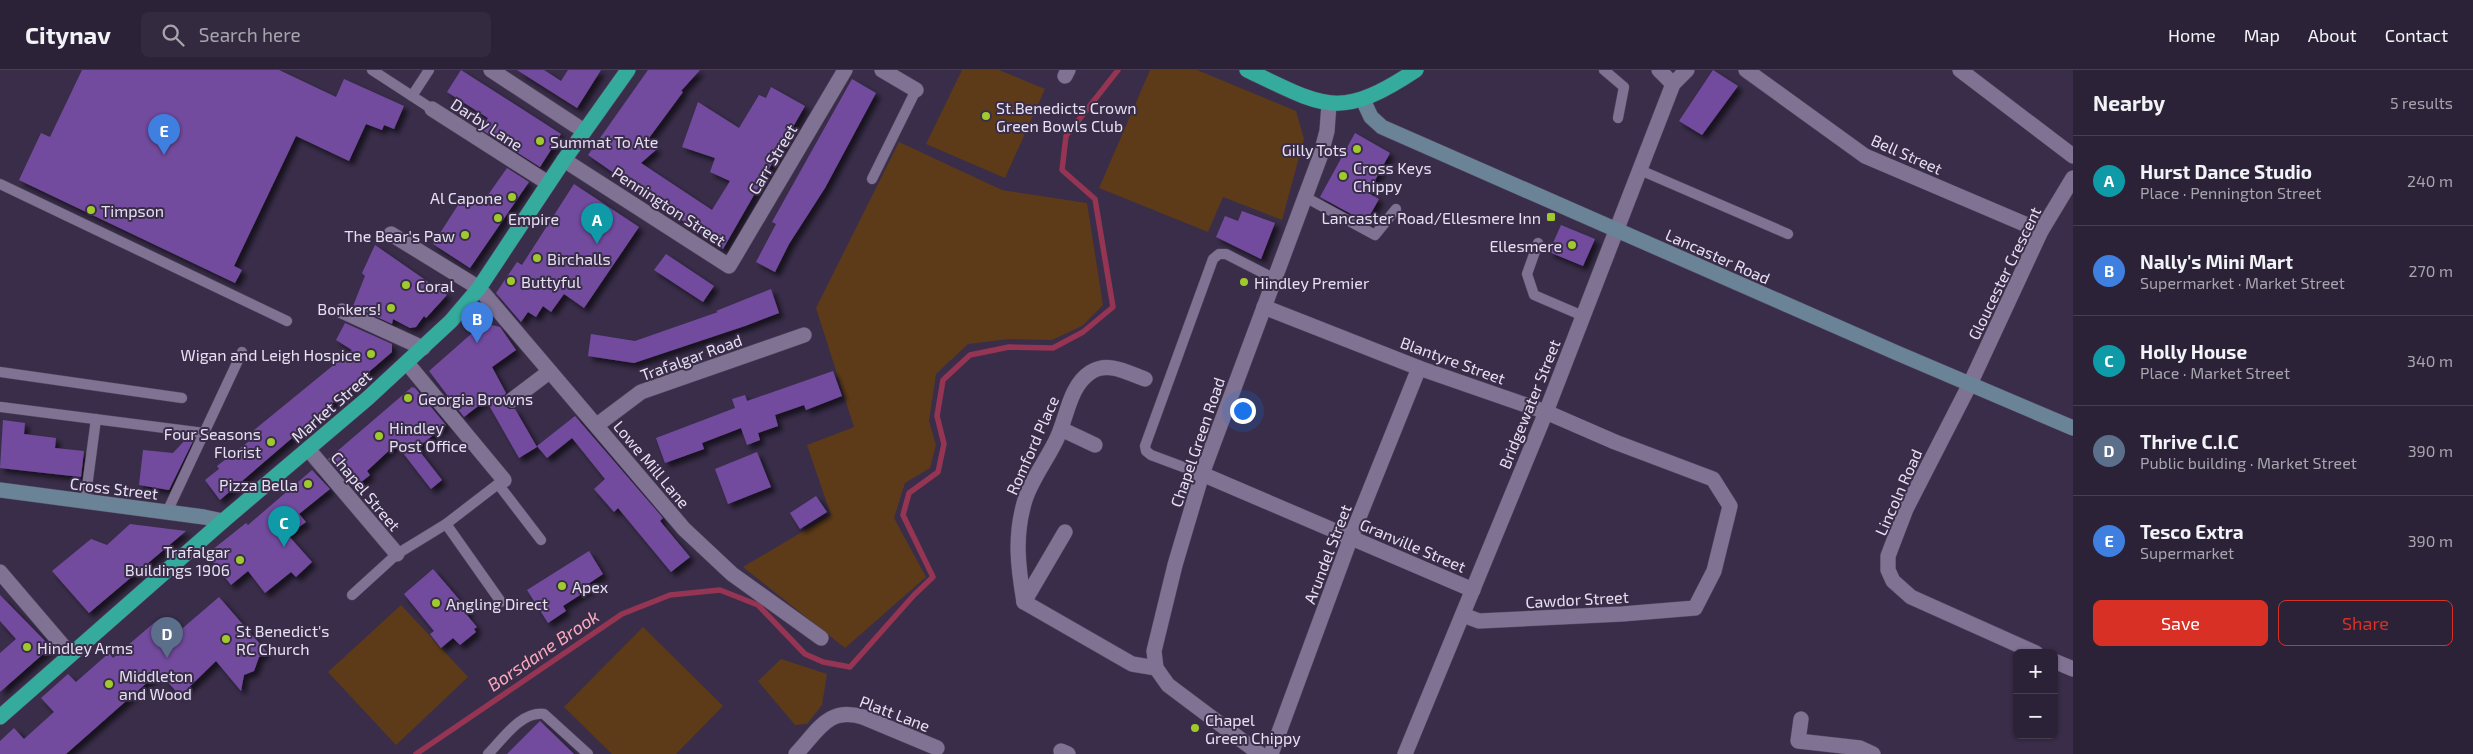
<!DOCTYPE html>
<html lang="en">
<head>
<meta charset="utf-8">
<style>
	body { margin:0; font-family:"Exo 2",sans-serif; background:#332a3f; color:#f1f3f6 }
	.controls { position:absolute; right:15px; bottom:15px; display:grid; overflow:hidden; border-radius:8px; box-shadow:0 1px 4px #0004 }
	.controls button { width:45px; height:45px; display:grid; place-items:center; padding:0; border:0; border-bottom:1px solid #473f52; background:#2b2237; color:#f1f3f6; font:25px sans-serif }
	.you { position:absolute; left:1242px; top:340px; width:18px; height:18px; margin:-12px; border:4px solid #fff; border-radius:50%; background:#1a73e8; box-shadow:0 0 0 8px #1a73e833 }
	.badge { display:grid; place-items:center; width:32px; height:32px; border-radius:50%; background:#d93025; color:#fff; font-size:16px; font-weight:700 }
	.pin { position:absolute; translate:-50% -41px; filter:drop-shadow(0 1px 2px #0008) }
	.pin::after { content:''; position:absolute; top:26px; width:18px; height:15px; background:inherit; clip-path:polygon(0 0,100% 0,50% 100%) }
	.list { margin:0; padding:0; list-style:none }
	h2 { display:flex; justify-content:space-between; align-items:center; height:65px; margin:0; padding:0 20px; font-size:21px }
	h2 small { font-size:16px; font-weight:400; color:#a6a4ad }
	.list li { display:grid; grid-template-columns:32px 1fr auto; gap:15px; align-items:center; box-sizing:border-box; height:90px; padding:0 20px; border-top:1px solid #473f52 }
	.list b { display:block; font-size:19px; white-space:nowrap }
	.list p { margin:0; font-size:16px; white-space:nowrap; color:#a6a4ad }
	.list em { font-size:16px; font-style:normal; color:#a6a4ad }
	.actions { display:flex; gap:10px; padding:15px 20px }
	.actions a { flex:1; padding:11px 0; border:1px solid #d93025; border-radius:8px; text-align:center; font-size:18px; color:#d93025 }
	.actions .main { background:#d93025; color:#fff }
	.icon { flex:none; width:28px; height:28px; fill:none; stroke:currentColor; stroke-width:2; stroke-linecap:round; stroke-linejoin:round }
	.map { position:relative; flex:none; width:2073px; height:684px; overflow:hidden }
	header { display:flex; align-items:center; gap:30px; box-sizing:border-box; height:70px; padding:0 25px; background:#2b2237; border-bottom:1px solid #473f52 }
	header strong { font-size:24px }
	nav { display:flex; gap:28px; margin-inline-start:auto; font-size:18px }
	.search { width:350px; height:45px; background:#332a3f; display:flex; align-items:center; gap:12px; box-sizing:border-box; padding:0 18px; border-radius:8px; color:#a6a4ad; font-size:19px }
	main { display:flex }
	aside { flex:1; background:#2b2237 }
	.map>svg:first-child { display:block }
	.green { fill:#5d3b18 }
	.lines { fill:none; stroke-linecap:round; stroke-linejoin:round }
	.stream { stroke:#953553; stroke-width:5.5 }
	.building { fill:#734c9e; filter:url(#shadow) }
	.lane-casing { stroke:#544962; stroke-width:11 }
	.street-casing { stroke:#544962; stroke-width:16 }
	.secondary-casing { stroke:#544962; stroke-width:16 }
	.highway-casing { stroke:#544962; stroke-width:16 }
	.lane { stroke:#807292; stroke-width:10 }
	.street { stroke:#807292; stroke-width:15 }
	.secondary { stroke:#6a8396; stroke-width:15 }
	.highway { stroke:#35ab9e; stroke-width:15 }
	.poi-dot { fill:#a0c92c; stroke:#392d49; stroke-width:2 }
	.labels { text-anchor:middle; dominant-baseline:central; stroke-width:4; stroke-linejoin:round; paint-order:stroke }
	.poi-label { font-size:16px; fill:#e7e0f2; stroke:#392d49; text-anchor:start }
	.street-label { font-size:16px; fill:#e7e0f2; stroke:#392d49 }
	.water-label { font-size:18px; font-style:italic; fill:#fbaabd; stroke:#392d49 }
</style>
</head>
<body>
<header>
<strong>Citynav</strong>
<div class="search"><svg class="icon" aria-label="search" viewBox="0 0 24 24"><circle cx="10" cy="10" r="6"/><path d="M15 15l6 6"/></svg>Search here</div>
<nav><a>Home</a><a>Map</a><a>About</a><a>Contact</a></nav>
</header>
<main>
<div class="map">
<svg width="2073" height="684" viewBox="0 0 2073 684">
	<defs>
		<filter id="shadow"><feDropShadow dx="4.5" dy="4.5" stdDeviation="2.5" flood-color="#0009"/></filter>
	</defs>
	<rect width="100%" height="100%" fill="#392d49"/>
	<g class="green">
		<path d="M 962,0 L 999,0 L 1045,19 L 1005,108 L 926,74 Z"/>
		<path d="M 1150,0 L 1197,0 L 1296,41 L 1304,69 L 1282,150 L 1223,127 L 1208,162 L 1099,118 Z"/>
		<path d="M 899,72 L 1002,120 L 1087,133 L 1103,235 L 1082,256 L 1052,270 L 1009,269 L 968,274 L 936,304 L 929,351 L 936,375 L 930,398 L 905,413 L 894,448 L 926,507 L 845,578 L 743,497 L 831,445 L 807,375 L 854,357 L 816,238 Z"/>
		<path d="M 401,535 L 468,607 L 396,675 L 328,602 Z"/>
		<path d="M 643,557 L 723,636 L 676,684 L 612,684 L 564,637 Z"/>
		<path d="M 781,589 L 827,604 L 822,635 L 807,654 L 795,655 L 758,611 Z"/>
	</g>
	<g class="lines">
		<path class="stream" d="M 416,684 L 622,544 L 670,525 L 720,520 L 758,535 L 805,584 L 823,592 L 850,597 L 914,525 L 933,507 L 903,445 L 909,423 L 938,402 L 944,374 L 937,346 L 943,310 L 970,285 L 1009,277 L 1053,278 L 1083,262 L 1113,237 L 1095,129 L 1062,100 L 1066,66 L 1118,0"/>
	</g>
	<g class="building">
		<path d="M 82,0 L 279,0 L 336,27 L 344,9 L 404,36 L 394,59 L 384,55 L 382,60 L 366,54 L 349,91 L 296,66 L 234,196 L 242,200 L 235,213 L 19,110 L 41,63 L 50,67 Z"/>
		<path d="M 461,0 L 561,64 L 540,97 L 482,60 L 488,48 L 447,22 Z"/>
		<path d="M 517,0 L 544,0 L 561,11 L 568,0 L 601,0 L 577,38 Z"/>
		<path d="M 648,0 L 700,0 L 681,21 L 683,22 L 646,72 L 657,79 L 641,93 L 712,140 L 730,111 L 710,102 L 715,88 L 682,77 L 698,32 L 739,58 L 759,25 L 766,28 L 771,17 L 805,36 L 723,179 L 588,85 Z"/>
		<path d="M 1713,0 L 1738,16 L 1702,65 L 1679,51 Z"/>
		<path d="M 852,9 L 876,23 L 825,118 L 789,174 L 775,202 L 756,192 L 776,154 L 772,152 Z"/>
		<path d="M 1355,63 L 1390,83 L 1368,123 L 1379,129 L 1366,152 L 1320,127 Z"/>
		<path d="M 507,98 L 529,112 L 470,198 L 433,174 L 460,132 L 467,137 L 474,127 L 483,132 Z"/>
		<path d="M 574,114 L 639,157 L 584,238 L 564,224 L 551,242 L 543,236 L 536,247 L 528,242 L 521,252 L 496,223 L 517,192 L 522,195 Z"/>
		<path d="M 1242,141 L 1275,153 L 1261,189 L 1216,167 L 1225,146 L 1238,151 Z"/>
		<path d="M 1561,155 L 1595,169 L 1583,196 L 1549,182 Z"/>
		<path d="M 375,175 L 447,225 L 426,248 L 424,246 L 416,257 L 410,258 L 393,249 L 392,254 L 353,236 L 365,206 L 362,203 Z"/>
		<path d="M 666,184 L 714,216 L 703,232 L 654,200 Z"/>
		<path d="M 771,219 L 779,243 L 745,256 L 634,293 L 588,286 L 591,264 L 635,271 L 718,242 L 716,241 Z"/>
		<path d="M 345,253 L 392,274 L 392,282 L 220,430 L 205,410 L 219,399 L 217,396 L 252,369 L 248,365 L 352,280 L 336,270 Z"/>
		<path d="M 488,254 L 500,257 L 516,280 L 492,297 L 506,323 L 503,327 L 504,335 L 509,339 L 515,339 L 537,377 L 519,388 L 486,330 L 464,347 L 429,301 L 470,265 L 482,255 Z"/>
		<path d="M 833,301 L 842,326 L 806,340 L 804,335 L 775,345 L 778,356 L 758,363 L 760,370 L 747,375 L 741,358 L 702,373 L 704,379 L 665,393 L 656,368 L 735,338 L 732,329 L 745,325 L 747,331 Z"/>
		<path d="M 412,317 L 415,318 L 446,355 L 417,378 L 442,410 L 431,419 L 396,374 L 367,401 L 370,405 L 355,417 L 328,389 Z"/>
		<path d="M 575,346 L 663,448 L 660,451 L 690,487 L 671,502 L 618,438 L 614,442 L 594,419 L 605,409 L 572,368 L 547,388 L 537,376 Z"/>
		<path d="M 3,350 L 25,353 L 24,364 L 56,368 L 55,378 L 84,381 L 81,407 L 0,398 Z"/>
		<path d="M 187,368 L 194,369 L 169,420 L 139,415 L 143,380 L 173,383 Z"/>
		<path d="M 757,382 L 771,417 L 728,434 L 715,399 Z"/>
		<path d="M 312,400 L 330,419 L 299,444 L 306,452 L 288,465 L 312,492 L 296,507 L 291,502 L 265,523 L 248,501 L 231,515 L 207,484 L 246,453 L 248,455 Z"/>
		<path d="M 816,426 L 827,442 L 800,459 L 790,443 Z"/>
		<path d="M 130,454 L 186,461 L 89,543 L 52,501 L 91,469 L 107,475 Z"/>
		<path d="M 589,481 L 603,504 L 588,514 L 591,518 L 563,536 L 566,541 L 548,553 L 527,520 Z"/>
		<path d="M 433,499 L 469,541 L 466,544 L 477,557 L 474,559 L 476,562 L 460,575 L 453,568 L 441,578 L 430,564 L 434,561 L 404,524 Z"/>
		<path d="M 0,525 L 51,577 L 0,622 L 0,583 L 16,569 L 0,551 Z"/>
		<path d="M 219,527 L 267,582 L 259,587 L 254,601 L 244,605 L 241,621 L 216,591 L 180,626 L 159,602 L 66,684 L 0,684 L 0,671 L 14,658 L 24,669 L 54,642 L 41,628 L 68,604 L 76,612 L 109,583 L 113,588 L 155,552 L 170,569 Z"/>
		<path d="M 540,651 L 574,684 L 507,684 Z"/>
	</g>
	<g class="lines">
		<defs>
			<g id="lane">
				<path d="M 372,0 L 432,39"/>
				<path d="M 1604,0 L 1624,17 L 1618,48"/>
				<path d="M 412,26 L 429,0"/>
				<path d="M 1640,100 L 1788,164"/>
				<path d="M 872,109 L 916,20"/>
				<path d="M 0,114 L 287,251"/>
				<path d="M 1305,127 L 1375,165 L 1396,139"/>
				<path d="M 1538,173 L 1527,204 L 1534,225 L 1583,246"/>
				<path d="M 0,302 L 182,328"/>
				<path d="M 1,337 L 204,363"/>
				<path d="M 1202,404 L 1151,385 L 1146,381 L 1145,376 L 1213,189 L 1219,184 L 1226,184 L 1275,209"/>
				<path d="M 85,432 L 96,349"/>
				<path d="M 167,442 L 242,282"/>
				<path d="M 446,454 L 501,532"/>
				<path d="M 352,525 L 397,484 L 446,454 L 498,414 L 541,470"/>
				<path d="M 488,684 C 503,669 521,641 544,644 L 588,684"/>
			</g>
			<g id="street">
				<path d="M 491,0 L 584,61"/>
				<path d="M 882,0 L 916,20"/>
				<path d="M 1659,0 L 1673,14"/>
				<path d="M 1746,0 L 1865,86 L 2041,161"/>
				<path d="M 1960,0 L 2073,86"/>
				<path d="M 1065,6 L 1068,0"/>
				<path d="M 432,39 L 548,113"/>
				<path d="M 564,90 L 729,196 L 845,0"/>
				<path d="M 391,164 L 479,218 L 684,459 L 732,504 L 821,568"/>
				<path d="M 1264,237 L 1419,298 L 1546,342 L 1615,372 L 1713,409 L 1730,436 L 1714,501 L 1695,538 L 1622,544 L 1479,551 L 1463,545"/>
				<path d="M 342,241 L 423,278"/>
				<path d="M 407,293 L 504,410"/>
				<path d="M 512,330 L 549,302"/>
				<path d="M 597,355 L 641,322 L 804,265"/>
				<path d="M 1061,359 L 1095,375"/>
				<path d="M 308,379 L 397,484"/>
				<path d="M 1202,404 L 1473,520"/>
				<path d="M 0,502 L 70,584"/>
				<path d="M 1024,532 C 1018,497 1014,466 1025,430 C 1032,408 1049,387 1058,366 C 1067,346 1070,315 1091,302 C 1109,291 1128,303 1145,309"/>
				<path d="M 1024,532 L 1132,594 L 1156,598"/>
				<path d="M 1024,532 L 1065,462"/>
				<path d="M 2036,583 L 1911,527 L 1893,511 L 1888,500 L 1888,486 L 1906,439 L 1970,314 L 2041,161 L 2073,108"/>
				<path d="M 2054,591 L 2073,599"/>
				<path d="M 1801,649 L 1798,671 L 1860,678 L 1873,684"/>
				<path d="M 1061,681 L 1068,684"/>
				<path d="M 796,684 C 818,661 828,636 863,647 L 937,678"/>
				<path d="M 1260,684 L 1168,615 L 1156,598 L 1154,581 L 1175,495 L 1202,404 L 1320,87 L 1327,61 L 1329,34"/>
				<path d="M 1271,684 L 1351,467 L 1419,298"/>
				<path d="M 1405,684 L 1546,342 L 1673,14 L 1687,0"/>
			</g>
			<g id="secondary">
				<path d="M 1363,30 L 1371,47 L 1382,57 L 1897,283 L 2073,358"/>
				<path d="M 0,420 L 204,447 L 223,451"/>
			</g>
			<g id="highway">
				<path d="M 1247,0 C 1325,37 1339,51 1416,0"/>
				<path d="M 0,647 L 223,451 L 368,328 L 451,251 L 479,218 L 564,90 L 628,0"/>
			</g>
		</defs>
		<use href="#lane" class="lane-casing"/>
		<use href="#street" class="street-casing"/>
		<use href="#secondary" class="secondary-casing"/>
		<use href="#highway" class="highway-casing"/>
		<use href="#lane" class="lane"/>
		<use href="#street" class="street"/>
		<use href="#secondary" class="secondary"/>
		<use href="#highway" class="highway"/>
	</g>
	<g class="poi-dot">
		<circle cx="986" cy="46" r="5"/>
		<circle cx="540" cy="71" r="5"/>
		<circle cx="1357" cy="79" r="5"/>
		<circle cx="1343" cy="106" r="5"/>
		<circle cx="512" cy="127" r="5"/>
		<circle cx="91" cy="140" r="5"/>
		<rect x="1546" y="142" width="10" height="10" rx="2.5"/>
		<circle cx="498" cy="148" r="5"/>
		<circle cx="465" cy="165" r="5"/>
		<circle cx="1572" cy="175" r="5"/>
		<circle cx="537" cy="188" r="5"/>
		<circle cx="511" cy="211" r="5"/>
		<circle cx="1244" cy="212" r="5"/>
		<circle cx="406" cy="215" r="5"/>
		<circle cx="391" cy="238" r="5"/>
		<circle cx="371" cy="284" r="5"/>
		<circle cx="408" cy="328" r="5"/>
		<circle cx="379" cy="366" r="5"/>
		<circle cx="271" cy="372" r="5"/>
		<circle cx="308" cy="414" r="5"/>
		<circle cx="240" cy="490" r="5"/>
		<circle cx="562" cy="516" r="5"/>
		<circle cx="436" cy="533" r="5"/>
		<circle cx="226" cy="569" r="5"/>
		<circle cx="27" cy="577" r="5"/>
		<circle cx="109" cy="614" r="5"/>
		<circle cx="1195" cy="658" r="5"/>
	</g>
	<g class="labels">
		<g class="poi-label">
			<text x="996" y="37">St.Benedicts Crown<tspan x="996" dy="18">Green Bowls Club</tspan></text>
			<text x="550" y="71">Summat To Ate</text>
			<text x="1347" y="79" text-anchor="end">Gilly Tots</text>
			<text x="1353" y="97">Cross Keys<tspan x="1353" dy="18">Chippy</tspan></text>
			<text x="502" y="127" text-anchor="end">Al Capone</text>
			<text x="101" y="140">Timpson</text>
			<text x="1541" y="147" text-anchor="end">Lancaster Road/Ellesmere Inn</text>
			<text x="508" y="148">Empire</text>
			<text x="455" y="165" text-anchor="end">The Bear's Paw</text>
			<text x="1562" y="175" text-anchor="end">Ellesmere</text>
			<text x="547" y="188">Birchalls</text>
			<text x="521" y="211">Buttyful</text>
			<text x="1254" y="212">Hindley Premier</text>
			<text x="416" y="215">Coral</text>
			<text x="381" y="238" text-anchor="end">Bonkers!</text>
			<text x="361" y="284" text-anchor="end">Wigan and Leigh Hospice</text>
			<text x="418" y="328">Georgia Browns</text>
			<text x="389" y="357">Hindley<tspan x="389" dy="18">Post Office</tspan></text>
			<text x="261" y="363" text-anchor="end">Four Seasons<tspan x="261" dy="18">Florist</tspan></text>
			<text x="298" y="414" text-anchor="end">Pizza Bella</text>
			<text x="230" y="481" text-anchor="end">Trafalgar<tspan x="230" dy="18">Buildings 1906</tspan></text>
			<text x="572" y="516">Apex</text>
			<text x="446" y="533">Angling Direct</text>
			<text x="236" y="560">St Benedict's<tspan x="236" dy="18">RC Church</tspan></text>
			<text x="37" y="577">Hindley Arms</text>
			<text x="119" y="605">Middleton<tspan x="119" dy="18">and Wood</tspan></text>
			<text x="1205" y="649">Chapel<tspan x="1205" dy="18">Green Chippy</tspan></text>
		</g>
		<g class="street-label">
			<text transform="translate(487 54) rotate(33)">Darby Lane</text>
			<text transform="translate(1907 84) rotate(24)">Bell Street</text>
			<text transform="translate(772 89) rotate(-59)">Carr Street</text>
			<text transform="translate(669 136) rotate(33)">Pennington Street</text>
			<text transform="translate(1718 186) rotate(24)">Lancaster Road</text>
			<text transform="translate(2004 203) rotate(-64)">Gloucester Crescent</text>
			<text transform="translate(691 287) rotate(-20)">Trafalgar Road</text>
			<text transform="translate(1453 290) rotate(20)">Blantyre Street</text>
			<text transform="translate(1529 334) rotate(-68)">Bridgewater Street</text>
			<text transform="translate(331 336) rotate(-41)">Market Street</text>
			<text transform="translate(1197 372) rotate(-71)">Chapel Green Road</text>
			<text transform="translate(1032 375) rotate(-66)">Romford Place</text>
			<text transform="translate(652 394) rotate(50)">Lowe Mill Lane</text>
			<text transform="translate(114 418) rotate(7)">Cross Street</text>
			<text transform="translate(366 421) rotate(50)">Chapel Street</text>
			<text transform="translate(1898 422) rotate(-66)">Lincoln Road</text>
			<text transform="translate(1413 475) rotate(23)">Granville Street</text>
			<text transform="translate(1327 484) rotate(-69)">Arundel Street</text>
			<text transform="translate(1577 529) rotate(-3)">Cawdor Street</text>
			<text transform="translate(895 643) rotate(21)">Platt Lane</text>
		</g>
		<g class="water-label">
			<text transform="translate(543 580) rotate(-34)">Borsdane Brook</text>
		</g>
	</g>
</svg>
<div class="controls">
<button>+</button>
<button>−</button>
</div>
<div class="you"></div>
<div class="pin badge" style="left:597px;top:174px;background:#0f9aa8">A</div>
<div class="pin badge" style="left:477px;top:273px;background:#3f7fe0">B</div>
<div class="pin badge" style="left:284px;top:477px;background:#0f9aa8">C</div>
<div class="pin badge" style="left:167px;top:588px;background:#5c6f8a">D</div>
<div class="pin badge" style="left:164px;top:85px;background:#3f7fe0">E</div>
</div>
<aside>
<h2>Nearby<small>5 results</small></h2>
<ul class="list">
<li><span class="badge" style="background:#0f9aa8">A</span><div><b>Hurst Dance Studio</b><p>Place · Pennington Street</p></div><em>240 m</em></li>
<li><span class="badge" style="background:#3f7fe0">B</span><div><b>Nally's Mini Mart</b><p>Supermarket · Market Street</p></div><em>270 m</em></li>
<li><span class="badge" style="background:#0f9aa8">C</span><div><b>Holly House</b><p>Place · Market Street</p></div><em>340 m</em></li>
<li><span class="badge" style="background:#5c6f8a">D</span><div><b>Thrive C.I.C</b><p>Public building · Market Street</p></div><em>390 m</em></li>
<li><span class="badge" style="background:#3f7fe0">E</span><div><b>Tesco Extra</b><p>Supermarket</p></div><em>390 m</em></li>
</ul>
<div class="actions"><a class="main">Save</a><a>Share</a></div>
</aside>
</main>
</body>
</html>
